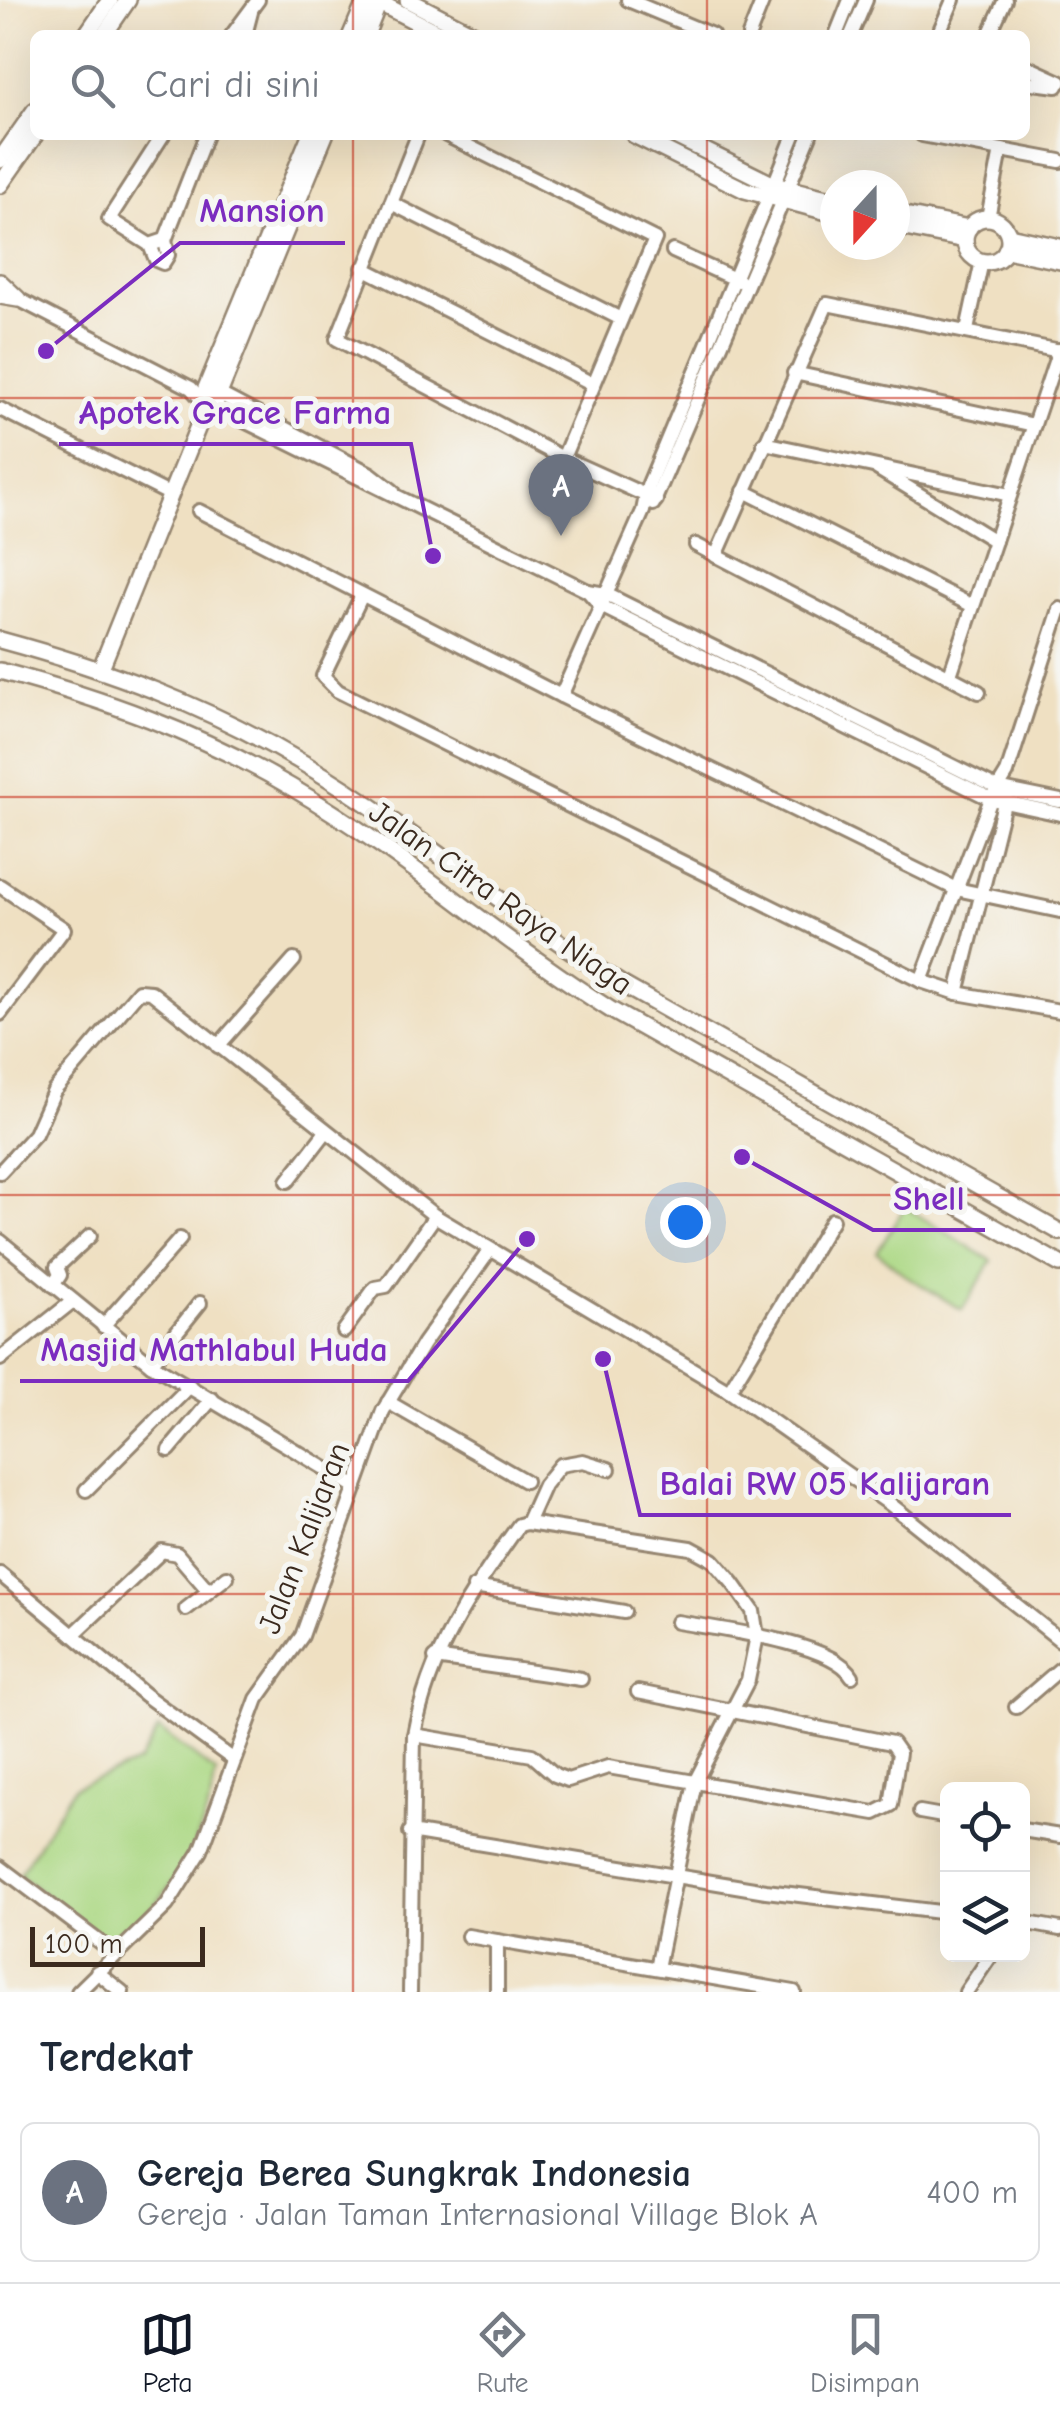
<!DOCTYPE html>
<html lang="id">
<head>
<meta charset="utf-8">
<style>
	body { margin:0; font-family:"Comic Neue",sans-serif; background:#f6f6f7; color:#1f2937 }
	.controls { position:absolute; right:30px; bottom:30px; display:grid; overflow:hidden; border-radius:15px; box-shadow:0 10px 40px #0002 }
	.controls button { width:90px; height:90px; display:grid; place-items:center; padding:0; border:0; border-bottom:2px solid #e0e1e3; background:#fff; color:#1f2937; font:50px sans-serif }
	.compass { position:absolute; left:820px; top:170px; width:90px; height:90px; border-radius:50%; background:#fff; box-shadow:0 10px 40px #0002; rotate:201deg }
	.scale { position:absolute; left:30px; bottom:25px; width:175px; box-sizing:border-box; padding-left:10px; border:5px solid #3b2a1e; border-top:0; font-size:28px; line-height:35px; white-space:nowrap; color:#3b2a1e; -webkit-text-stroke:8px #f6f6f2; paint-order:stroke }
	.you { position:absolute; left:685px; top:1222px; width:35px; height:35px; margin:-25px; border:8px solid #fff; border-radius:50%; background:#1a73e8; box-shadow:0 0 0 15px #1a73e833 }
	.badge { display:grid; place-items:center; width:65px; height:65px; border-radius:50%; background:#111827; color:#fff; font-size:32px; font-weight:700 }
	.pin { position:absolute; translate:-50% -82px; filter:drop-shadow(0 2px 5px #0008) }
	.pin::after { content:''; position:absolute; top:52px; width:35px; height:30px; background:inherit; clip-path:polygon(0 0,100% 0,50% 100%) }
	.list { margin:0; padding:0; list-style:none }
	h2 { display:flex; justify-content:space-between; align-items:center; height:130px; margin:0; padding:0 40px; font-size:42px }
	h2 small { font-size:32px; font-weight:400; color:#747a83 }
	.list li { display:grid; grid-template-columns:65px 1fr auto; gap:30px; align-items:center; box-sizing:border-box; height:140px; margin:0 20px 20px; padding:0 20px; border:2px solid #e0e1e3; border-radius:15px }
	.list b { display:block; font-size:38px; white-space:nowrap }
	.list p { margin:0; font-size:32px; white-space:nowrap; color:#747a83 }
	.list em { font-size:32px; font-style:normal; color:#747a83 }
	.icon { flex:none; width:55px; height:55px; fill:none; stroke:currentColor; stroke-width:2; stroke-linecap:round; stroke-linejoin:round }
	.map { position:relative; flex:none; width:1060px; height:1992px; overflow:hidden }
	.search { position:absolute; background:#fff; box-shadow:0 10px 40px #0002; left:30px; right:30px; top:30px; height:110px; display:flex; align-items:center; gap:25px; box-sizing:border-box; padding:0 35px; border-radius:15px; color:#747a83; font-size:38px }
	.sheet { height:290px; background:#fff }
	nav { display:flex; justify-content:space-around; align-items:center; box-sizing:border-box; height:140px; border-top:2px solid #e0e1e3; background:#fff; font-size:28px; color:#747a83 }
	nav a { display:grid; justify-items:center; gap:5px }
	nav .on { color:#111827 }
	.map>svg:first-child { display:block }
	.green { fill:#acd884; stroke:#748151; stroke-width:2.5 }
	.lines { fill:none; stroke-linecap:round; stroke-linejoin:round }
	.minor-casing { stroke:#958570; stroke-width:18 }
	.tertiary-casing { stroke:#958570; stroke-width:20 }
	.minor { stroke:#fff; stroke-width:12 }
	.tertiary { stroke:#fff; stroke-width:15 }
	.grid { fill:none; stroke:#c8321e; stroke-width:2.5; stroke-opacity:0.55 }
	.labels { text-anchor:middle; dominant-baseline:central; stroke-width:10; stroke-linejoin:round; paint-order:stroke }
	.street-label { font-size:32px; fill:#3b2a1e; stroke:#f6f6f2 }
	.leader { fill:none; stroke:#7b2cbf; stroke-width:4 }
	.callout-dot { fill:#7b2cbf; stroke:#f6f6f2; stroke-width:4 }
	.callout-label { font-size:35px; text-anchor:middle; font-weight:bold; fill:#7b2cbf; stroke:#f6f6f2; stroke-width:10; stroke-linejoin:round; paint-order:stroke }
</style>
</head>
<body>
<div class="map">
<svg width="1060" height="1992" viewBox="0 0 1060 1992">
	<rect width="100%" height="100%" fill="#f6f6f2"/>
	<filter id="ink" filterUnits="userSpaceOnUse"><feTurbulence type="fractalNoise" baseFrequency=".01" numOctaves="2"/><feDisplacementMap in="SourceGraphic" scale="20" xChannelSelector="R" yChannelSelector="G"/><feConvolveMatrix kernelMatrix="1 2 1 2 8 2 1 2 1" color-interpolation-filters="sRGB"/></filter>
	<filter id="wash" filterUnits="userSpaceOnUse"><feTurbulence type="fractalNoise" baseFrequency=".0048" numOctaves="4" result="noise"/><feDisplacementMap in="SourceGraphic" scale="40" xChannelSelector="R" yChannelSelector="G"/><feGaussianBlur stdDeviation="2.25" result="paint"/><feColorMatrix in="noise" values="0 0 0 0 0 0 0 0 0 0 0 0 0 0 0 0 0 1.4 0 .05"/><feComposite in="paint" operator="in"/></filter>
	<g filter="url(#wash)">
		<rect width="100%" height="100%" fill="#efe0c2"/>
		<g class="green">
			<path d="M 905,1207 L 992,1261 L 962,1310 L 905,1275 L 877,1252 Z"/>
			<path d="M 159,1729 L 216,1773 C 203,1850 170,1897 112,1948 L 19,1875 L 74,1787 L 138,1763 Z"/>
		</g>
	</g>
	<g filter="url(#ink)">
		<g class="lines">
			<defs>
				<g id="minor">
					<path d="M 628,0 L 712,35"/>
					<path d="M 232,35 L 258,0"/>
					<path d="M 245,35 L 251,12"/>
					<path d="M 749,35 L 763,0"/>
					<path d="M 836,35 L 850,0"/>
					<path d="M 851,35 L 866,0"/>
					<path d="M 938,35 L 953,0"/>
					<path d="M 989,35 L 1005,0"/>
					<path d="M 1025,66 L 1060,82"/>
					<path d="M 1025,82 L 1057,86"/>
					<path d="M 163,135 L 109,219 L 150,245 L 165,240 L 206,135"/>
					<path d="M 418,135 L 337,339 L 563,458 L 656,500"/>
					<path d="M 446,135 L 655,239 L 563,458"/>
					<path d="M 922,135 L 1060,161"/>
					<path d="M 774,185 L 794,135"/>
					<path d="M 787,190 L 810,135"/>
					<path d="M 391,203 L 621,319"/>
					<path d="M 988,218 L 1001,150"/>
					<path d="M 150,245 L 156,260 L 163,263 L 168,255 L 165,240"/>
					<path d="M 673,251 L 739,281"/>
					<path d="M 363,268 L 593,384"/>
					<path d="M 18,299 L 191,388 L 202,400 L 588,591"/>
					<path d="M 967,330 L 982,261"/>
					<path d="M 794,373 L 1034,425"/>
					<path d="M 212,390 L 371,474 L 393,491"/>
					<path d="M 0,409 L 171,495"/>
					<path d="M 764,443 L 1010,495"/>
					<path d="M 878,469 L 995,541"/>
					<path d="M 744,491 L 973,606"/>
					<path d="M 653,504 L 782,203"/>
					<path d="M 199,511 L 561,696 L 956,889 L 1060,911"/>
					<path d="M 696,545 L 979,692"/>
					<path d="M 716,556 L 827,304 L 1060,351"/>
					<path d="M 362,595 L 323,676 L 338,691 L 921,981 L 957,993 L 1060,1011"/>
					<path d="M 950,675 L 1059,350"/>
					<path d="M 561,696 L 643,511 L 648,486 L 768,198"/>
					<path d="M 1060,801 L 997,788 L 606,594 L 588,591 L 601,606 L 991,799 L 1060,814"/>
					<path d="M 0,886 L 64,929 L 0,1014"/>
					<path d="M 921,981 L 991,799 L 1007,773 L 1060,609"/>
					<path d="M 957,993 L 1006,795"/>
					<path d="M 218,1046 L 294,960"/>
					<path d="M 0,1172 L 35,1134 L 54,1091 L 139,991 L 151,992 L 435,1216 L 729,1391 L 890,1504 L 1060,1640"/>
					<path d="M 288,1181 L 325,1133"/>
					<path d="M 0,1241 L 151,1364 L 356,1487"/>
					<path d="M 53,1285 L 60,1275 L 57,1267 L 90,1236"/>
					<path d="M 103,1326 L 180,1239"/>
					<path d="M 344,1331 L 375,1288 L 386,1286 L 435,1216"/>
					<path d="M 0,1359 L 73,1301"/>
					<path d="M 151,1364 L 200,1303"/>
					<path d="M 729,1391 L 832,1220"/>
					<path d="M 388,1402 L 525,1481"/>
					<path d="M 169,1450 L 212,1399"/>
					<path d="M 86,1490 L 190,1386"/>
					<path d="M 527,1523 L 544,1485 L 560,1465 L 583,1461 L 609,1469"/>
					<path d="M 0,1574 L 145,1695 L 234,1760"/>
					<path d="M 474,1587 L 624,1612"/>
					<path d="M 186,1609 L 227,1577"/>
					<path d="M 677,1622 C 718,1629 832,1642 852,1676"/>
					<path d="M 73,1635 L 162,1551 L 177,1554 L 208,1590"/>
					<path d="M 435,1658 L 581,1679"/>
					<path d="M 1016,1707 L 1060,1669"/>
					<path d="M 414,1735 L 532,1755 L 555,1775 L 568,1780 L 608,1767 L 875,1813 L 891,1805 L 899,1753 L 892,1743 L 638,1692"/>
					<path d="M 920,1812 L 948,1817"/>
					<path d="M 1022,1830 L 1060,1836"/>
					<path d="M 410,1832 L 766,1891 L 948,1913"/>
					<path d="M 0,1867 L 114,1953"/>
					<path d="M 1022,1922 L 1060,1929"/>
					<path d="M 468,1936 L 794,1992"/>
					<path d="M 97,1972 L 122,1992"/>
					<path d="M 78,1992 L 167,1905 L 201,1851 L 257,1699 L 302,1636 L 383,1411 L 423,1344 L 490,1250"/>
					<path d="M 410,1992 L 414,1735 C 429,1653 471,1592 519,1525 L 527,1523 L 691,1548 L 713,1560 L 733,1583 L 753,1611 L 757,1636 L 748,1680 L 695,1782 L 657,1968"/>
					<path d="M 497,1992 L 497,1941"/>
					<path d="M 966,1992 L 992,1954"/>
				</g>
				<g id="tertiary">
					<path d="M 374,0 L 442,35"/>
					<path d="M 408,0 L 476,35"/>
					<path d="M 86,35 L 110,0"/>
					<path d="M 104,35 L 128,0"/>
					<path d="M 351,35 L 366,0"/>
					<path d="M 366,35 L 380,0"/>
					<path d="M 634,135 L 745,190 L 835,214"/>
					<path d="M 673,135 L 774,185 L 835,200"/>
					<path d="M 0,160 L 35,110"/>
					<path d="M 0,185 L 35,135"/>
					<path d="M 895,213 L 969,228"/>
					<circle cx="987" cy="240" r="22"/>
					<path d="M 895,226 L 965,240"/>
					<path d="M 1009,236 L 1060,247"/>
					<path d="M 1006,250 L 1060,261"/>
					<path d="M 0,282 L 18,299 L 0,296"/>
					<path d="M 201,419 L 214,406 L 325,135"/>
					<path d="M 0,640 C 107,669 208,706 303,763 C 415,829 513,916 623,985 L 1060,1232"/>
					<path d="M 101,668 L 201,419 L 206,388 L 310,135"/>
					<path d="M 0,671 C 101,698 200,733 291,787 C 403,852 501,941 611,1010 L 1060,1264"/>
				</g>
			</defs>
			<use href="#minor" class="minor-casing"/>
			<use href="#tertiary" class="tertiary-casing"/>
			<use href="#minor" class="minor"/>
			<use href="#tertiary" class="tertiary"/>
		</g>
	</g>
	<path class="grid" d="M 353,0 L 353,35M 707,0 L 707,35M 353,135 L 353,1992M 707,135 L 707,1992M 0,398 L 1060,398M 0,797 L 1060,797M 0,1195 L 1060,1195M 0,1594 L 1060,1594"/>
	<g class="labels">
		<g class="street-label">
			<text transform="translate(501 898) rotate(35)">Jalan Citra Raya Niaga</text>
			<text transform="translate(304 1538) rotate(-69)">Jalan Kalijaran</text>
		</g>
	</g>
	<path class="leader" d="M46 351L180 243H345M433 556L411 444H59M742 1157L873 1230H985M527 1239L408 1381H20M603 1359L640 1515H1011"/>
	<g class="callout-dot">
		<circle cx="46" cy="351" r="10"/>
		<circle cx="433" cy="556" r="10"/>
		<circle cx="742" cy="1157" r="10"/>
		<circle cx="527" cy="1239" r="10"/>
		<circle cx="603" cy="1359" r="10"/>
	</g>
	<g class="callout-label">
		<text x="262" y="222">Mansion</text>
		<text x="235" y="424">Apotek Grace Farma</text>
		<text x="929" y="1210">Shell</text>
		<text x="214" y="1361">Masjid Mathlabul Huda</text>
		<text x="825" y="1495">Balai RW 05 Kalijaran</text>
	</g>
</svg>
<div class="controls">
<button><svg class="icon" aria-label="locate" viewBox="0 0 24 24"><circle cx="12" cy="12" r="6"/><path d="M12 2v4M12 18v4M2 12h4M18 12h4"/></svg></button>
<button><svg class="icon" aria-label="layers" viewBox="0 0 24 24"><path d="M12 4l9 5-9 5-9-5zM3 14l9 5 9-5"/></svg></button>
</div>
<svg class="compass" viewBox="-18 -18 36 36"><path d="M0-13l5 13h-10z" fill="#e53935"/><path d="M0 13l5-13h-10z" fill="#747a83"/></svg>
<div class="scale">100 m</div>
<div class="you"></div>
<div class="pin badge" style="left:561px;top:536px;background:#6b7280">A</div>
<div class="search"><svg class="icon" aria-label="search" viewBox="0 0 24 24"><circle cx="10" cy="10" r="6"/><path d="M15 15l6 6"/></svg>Cari di sini</div>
</div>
<section class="sheet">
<h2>Terdekat<small></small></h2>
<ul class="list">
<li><span class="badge" style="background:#6b7280">A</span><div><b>Gereja Berea Sungkrak Indonesia</b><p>Gereja · Jalan Taman Internasional Village Blok A</p></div><em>400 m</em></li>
</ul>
</section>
<nav>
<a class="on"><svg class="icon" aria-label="map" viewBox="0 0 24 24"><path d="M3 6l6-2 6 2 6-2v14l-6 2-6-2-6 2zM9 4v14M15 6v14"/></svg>Peta</a>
<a><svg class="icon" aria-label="directions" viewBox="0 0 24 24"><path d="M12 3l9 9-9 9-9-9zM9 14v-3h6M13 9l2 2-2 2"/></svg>Rute</a>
<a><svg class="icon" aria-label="saved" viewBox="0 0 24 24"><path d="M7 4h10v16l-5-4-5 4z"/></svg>Disimpan</a>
</nav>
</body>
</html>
